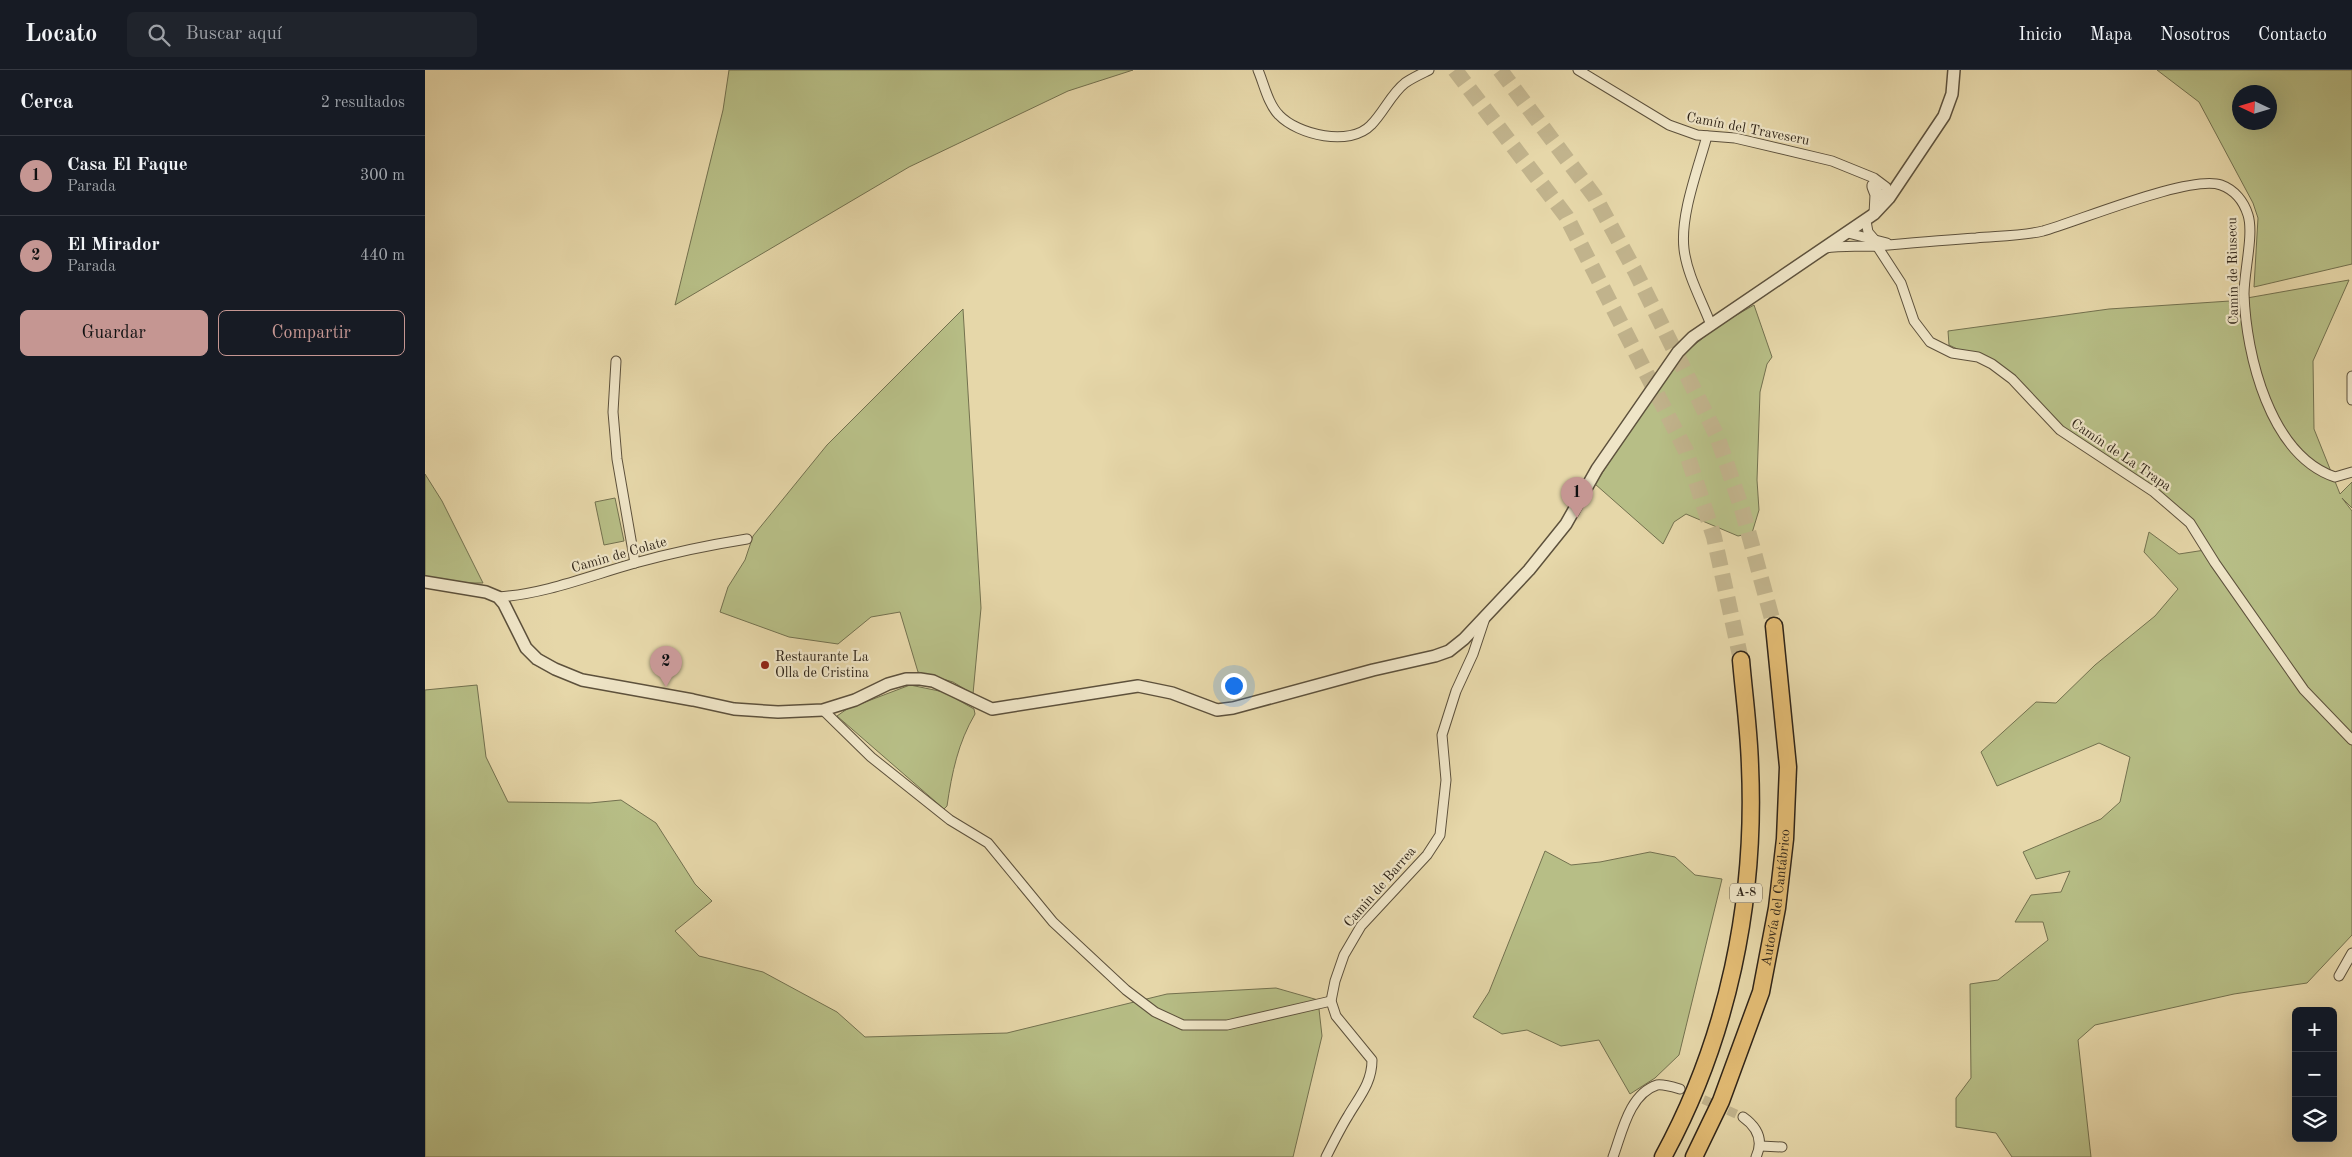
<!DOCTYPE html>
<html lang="es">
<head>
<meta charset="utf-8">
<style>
	body { margin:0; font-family:"Old Standard TT",serif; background:#20242c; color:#f1f3f6 }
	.controls { position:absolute; right:15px; bottom:15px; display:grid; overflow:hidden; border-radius:8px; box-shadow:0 5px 20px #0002 }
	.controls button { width:45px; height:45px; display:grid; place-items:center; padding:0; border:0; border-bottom:1px solid #363941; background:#171b24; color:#f1f3f6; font:25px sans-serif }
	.compass { position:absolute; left:1807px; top:15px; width:45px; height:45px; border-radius:50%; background:#171b24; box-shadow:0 5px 20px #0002; rotate:274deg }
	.you { position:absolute; left:808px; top:615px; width:18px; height:18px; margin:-12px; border:4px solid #fff; border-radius:50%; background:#1a73e8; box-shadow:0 0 0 8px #1a73e833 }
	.badge { display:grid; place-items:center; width:32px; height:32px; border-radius:50%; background:#c59692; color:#111; font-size:16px; font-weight:700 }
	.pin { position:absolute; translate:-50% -41px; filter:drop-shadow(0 1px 2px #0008) }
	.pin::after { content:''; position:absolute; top:26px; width:18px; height:15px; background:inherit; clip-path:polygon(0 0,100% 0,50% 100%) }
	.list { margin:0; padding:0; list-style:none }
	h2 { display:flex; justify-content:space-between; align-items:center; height:65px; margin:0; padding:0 20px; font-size:21px }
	h2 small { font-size:16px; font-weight:400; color:#9ea1a6 }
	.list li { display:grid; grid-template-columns:32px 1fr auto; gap:15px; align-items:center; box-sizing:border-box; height:80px; padding:0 20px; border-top:1px solid #363941 }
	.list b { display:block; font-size:19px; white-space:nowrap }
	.list p { margin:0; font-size:16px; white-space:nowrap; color:#9ea1a6 }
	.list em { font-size:16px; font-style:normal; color:#9ea1a6 }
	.actions { display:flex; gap:10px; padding:15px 20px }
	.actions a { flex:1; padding:11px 0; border:1px solid #c59692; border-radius:8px; text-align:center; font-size:18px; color:#c59692 }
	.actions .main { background:#c59692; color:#111 }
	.icon { flex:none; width:28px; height:28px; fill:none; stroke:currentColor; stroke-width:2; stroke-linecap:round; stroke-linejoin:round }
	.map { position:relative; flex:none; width:1927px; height:1087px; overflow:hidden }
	header { display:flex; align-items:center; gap:30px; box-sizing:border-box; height:70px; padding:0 25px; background:#171b24; border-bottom:1px solid #363941 }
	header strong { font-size:24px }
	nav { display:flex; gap:28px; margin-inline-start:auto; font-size:18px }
	.search { width:350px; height:45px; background:#20242c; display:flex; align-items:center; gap:12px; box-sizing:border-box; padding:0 18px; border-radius:8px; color:#9ea1a6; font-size:19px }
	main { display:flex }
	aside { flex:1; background:#171b24 }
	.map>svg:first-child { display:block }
	.green { fill:#b7be86; stroke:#73714f; fill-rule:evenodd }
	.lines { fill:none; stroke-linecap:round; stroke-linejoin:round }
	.minor-tunnel { stroke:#c1b38c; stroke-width:9; stroke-dasharray:9 4.5; stroke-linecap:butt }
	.motorway-tunnel { stroke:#c1b38c; stroke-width:16; stroke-dasharray:16 8; stroke-linecap:butt }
	.minor-casing { stroke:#5d513c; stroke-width:11 }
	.tertiary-casing { stroke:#5d513c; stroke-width:14 }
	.motorway-casing { stroke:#2f2418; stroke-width:19 }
	.minor { stroke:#efe5c7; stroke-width:9 }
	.tertiary { stroke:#efe5c7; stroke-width:11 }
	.motorway { stroke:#e3bc74; stroke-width:16 }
	.poi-dot { fill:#8f2418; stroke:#efe5c7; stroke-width:2 }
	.labels { text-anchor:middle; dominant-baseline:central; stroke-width:4.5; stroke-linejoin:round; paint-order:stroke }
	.shield { fill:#efe5c7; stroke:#695e4c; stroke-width:1 }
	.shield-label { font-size:12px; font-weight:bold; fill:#2f2418 }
	.street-label { font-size:14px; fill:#2f2418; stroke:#efe5c7 }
	.poi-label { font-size:14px; fill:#2f2418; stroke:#efe5c7; text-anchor:start }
</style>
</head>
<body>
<header>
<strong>Locato</strong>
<div class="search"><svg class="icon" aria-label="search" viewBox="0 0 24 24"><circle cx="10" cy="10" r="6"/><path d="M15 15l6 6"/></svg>Buscar aquí</div>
<nav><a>Inicio</a><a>Mapa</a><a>Nosotros</a><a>Contacto</a></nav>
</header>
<main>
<aside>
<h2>Cerca<small>2 resultados</small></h2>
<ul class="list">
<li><span class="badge">1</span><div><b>Casa El Faque</b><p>Parada</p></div><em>300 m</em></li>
<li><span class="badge">2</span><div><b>El Mirador</b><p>Parada</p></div><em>440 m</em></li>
</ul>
<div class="actions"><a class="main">Guardar</a><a>Compartir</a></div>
</aside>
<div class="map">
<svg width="1927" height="1087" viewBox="0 0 1927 1087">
	<rect width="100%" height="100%" fill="#e6d7a9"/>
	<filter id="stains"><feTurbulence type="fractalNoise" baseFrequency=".004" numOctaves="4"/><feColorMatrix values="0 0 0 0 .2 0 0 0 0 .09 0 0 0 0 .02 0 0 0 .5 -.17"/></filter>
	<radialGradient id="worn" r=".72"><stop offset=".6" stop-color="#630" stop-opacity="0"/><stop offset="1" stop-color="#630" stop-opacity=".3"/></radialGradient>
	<g class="green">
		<path d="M 304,0 L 708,0 L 643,21 L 484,97 L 250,235 L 298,40 Z"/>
		<path d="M 1732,0 L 1927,0 L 1927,194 L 1829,217 L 1833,148 L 1828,133 L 1774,32 ZM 1814,22 L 1844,22 L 1844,52 L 1814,52 Z"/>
		<path d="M 1924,210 L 1888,291 L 1889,359 L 1915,424 L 1927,412 L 1927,438 L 1917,428 L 1927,441 L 1927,865 L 1882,913 L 1809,924 L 1670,955 L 1653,970 L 1666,1087 L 1587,1087 L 1571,1063 L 1531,1057 L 1531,1028 L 1546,1008 L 1545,914 L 1573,910 L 1623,870 L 1618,852 L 1590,852 L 1606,825 L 1636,822 L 1645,801 L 1611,809 L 1598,782 L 1676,749 L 1695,732 L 1705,687 L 1674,673 L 1572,716 L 1556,682 L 1611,632 L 1631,633 L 1670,595 L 1730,546 L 1753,519 L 1719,482 L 1724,462 L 1754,484 L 1780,480 L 1767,452 L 1642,363 L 1588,306 L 1524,275 L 1523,261 L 1684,239 L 1805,231 Z"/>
		<path d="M 1329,235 L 1347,287 L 1342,294 L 1335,322 L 1332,410 L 1334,440 L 1327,463 L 1313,466 L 1261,444 L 1249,452 L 1238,474 L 1170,414 L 1228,325 L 1257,285 L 1294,255 Z"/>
		<path d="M 538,239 L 556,538 L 548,624 L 528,612 L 493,602 L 475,542 L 446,547 L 413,574 L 364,567 L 295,542 L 303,517 L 320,490 L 328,466 L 402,375 Z"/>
		<path d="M 0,404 L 17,431 L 58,513 L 23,513 L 0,506 Z"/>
		<path d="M 190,428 L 199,471 L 179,475 L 170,432 Z"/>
		<path d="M 52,615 L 61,687 L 83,732 L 165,733 L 196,730 L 231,753 L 270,814 L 287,831 L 250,861 L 274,886 L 338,902 L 412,942 L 440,967 L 582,963 L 742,924 L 851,918 L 893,930 L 897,966 L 868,1087 L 0,1087 L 0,620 Z"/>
		<path d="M 485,615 L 519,622 L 549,639 L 550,644 C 533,673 527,702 522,736 L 519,739 L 412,646 L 422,639 Z"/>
		<path d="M 1120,781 L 1146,795 L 1175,792 L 1225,782 L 1250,787 L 1270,805 L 1297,809 L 1254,985 L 1230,1008 L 1205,1024 L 1174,970 L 1136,976 L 1102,960 L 1077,964 L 1048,947 L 1064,922 Z"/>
	</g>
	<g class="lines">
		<path class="minor-tunnel" d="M 1266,1024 L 1318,1047"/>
		<g class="motorway-tunnel">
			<path d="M 1030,0 L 1141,146 L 1261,381 L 1289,467 L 1316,590"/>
			<path d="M 1075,0 L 1170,127 L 1210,201 L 1292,366 L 1317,439 L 1349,556"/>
		</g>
		<defs>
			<g id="minor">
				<path d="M 833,0 C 839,14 843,34 854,45 C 873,65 925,77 946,55 C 959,42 966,24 980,13 C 987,8 996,4 1004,0"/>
				<path d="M 1153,0 L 1244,55 L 1272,65 L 1310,68 L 1407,91 L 1449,108 L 1461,117 L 1464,128 L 1457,127 L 1447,115"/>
				<path d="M 1282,66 C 1273,99 1255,145 1259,179 C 1262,205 1277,231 1286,255"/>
				<path d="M 1447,117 L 1450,125 L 1449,144"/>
				<path d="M 1441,151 L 1443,162 L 1449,169"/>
				<path d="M 1423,163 L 1462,173"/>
				<path d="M 1452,176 L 1476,213 L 1489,251 L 1505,272 L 1527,283 L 1553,287 L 1567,294 L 1587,309 L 1635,360 L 1729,422 L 1765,453 L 1790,493 L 1879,620 L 1927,670"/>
				<path d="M 1400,178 C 1418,175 1435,177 1453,176 C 1486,173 1518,170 1551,168 C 1573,166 1597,166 1618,161 C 1654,151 1766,104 1796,115 C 1810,120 1819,132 1823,145 C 1829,164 1819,202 1819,224 C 1821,285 1845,385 1910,407 L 1927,402"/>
				<path d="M 191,291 L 188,342 L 192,389 L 210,493"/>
				<path d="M 1927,306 L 1927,330"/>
				<path d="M 73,527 C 120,524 164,506 210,493 C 246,483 284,475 322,469"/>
				<path d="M 398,640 L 446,687 L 525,750 L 563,773 L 628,852 L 701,920 L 730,942 L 758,955 L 802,955 L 906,931"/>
				<path d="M 1914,906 L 1927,883"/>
				<path d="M 1318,1047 C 1332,1057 1339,1070 1331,1087"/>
				<path d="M 1336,1076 L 1357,1077"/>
				<path d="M 901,1087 C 908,1073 915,1059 923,1046 C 934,1027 947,1013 947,990 L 911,946 L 906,931 L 910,911 L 919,885 L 936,856 L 1002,785 L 1015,765 L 1021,710 L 1017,665 L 1031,621 L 1048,584 L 1060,548"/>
				<path d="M 1188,1087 C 1197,1063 1204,1024 1232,1015 C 1238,1014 1248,1017 1255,1019"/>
			</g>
			<path id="tertiary" d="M 0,512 L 61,522 L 73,527 L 79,534 L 101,578 L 112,589 L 130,599 L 157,610 L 268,630 L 309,639 L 353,642 L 398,640 L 430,630 L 463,614 L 481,609 L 495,609 L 508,611 L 567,639 L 713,616 L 747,623 L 792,640 L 808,638 L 948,600 L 1010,586 L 1024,581 L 1039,569 L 1104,500 L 1141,454 L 1172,399 L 1253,282 L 1268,267 L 1449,144 L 1464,128 L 1519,46 L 1527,24 L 1529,0"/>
			<g id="motorway">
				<path d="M 1238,1087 C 1303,968 1331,831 1325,696 C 1324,660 1319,625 1316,590"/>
				<path id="s1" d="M 1269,1087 L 1296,1031 L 1336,922 L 1352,838 L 1360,769 L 1363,697 L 1349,556"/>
			</g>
		</defs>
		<use href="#minor" class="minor-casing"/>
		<use href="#tertiary" class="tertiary-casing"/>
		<use href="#motorway" class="motorway-casing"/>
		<use href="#minor" class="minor"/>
		<use href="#tertiary" class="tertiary"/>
		<use href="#motorway" class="motorway"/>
	</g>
	<circle class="poi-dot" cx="340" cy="595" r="5"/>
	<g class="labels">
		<rect class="shield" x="1305" y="813.5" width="32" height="19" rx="4"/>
		<g class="shield-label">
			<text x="1321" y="823">A-8</text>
		</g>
		<g class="street-label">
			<text transform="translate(1323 59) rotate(11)">Camín del Traveseru</text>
			<text transform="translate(1808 201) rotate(-91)">Camín de Riusecu</text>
			<text transform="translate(1696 385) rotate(34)">Camín de La Trapa</text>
			<text transform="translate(194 485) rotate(-16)">Camin de Colate</text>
			<text transform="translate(955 817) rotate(-49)">Camin de Barrea</text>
			<text stroke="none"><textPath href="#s1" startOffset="274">Autovía del Cantábrico</textPath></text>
		</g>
		<g class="poi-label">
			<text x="350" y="587">Restaurante La<tspan x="350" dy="16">Olla de Cristina</tspan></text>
		</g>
	</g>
	<rect width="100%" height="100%" filter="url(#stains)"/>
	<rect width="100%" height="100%" fill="url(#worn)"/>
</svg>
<div class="controls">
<button>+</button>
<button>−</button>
<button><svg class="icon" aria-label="layers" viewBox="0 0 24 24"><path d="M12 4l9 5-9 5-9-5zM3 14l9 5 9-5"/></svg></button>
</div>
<svg class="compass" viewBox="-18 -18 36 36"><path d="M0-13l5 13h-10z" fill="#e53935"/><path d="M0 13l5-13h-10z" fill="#9ea1a6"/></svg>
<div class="you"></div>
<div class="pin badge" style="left:1152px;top:448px">1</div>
<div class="pin badge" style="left:241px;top:617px">2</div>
</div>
</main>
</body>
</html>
